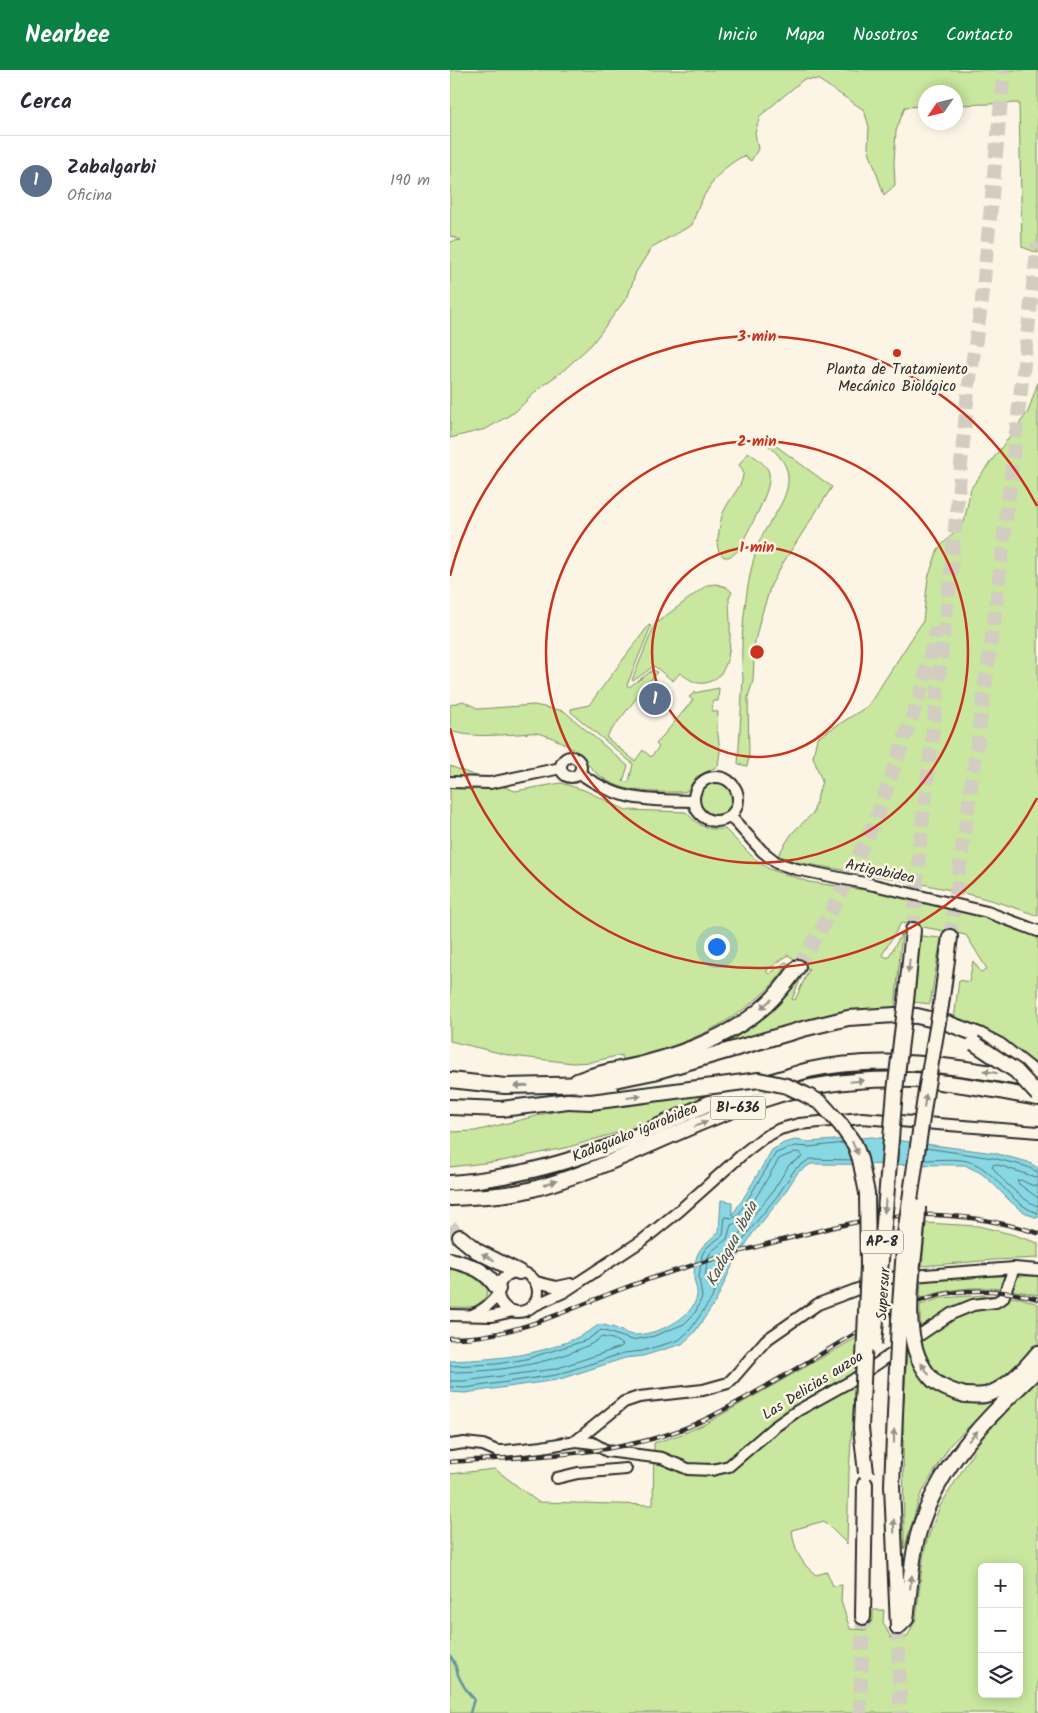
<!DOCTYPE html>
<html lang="es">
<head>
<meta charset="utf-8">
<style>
	body { margin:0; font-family:Kalam,sans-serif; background:#f7f7f7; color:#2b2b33 }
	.controls { position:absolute; right:15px; bottom:15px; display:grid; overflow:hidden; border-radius:8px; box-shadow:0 2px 12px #0003 }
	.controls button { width:45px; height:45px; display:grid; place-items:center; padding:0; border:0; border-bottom:1px solid #e1e1e2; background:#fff; color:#2b2b33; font:25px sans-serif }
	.compass { position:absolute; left:468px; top:15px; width:45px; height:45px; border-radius:50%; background:#fff; box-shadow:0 2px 12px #0003; rotate:235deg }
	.you { position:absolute; left:266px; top:876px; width:18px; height:18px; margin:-12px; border:4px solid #fff; border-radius:50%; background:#1a73e8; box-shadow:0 0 0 8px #1a73e833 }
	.badge { display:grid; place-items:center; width:32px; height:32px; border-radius:50%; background:#0b8043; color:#fff; font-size:16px; font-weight:700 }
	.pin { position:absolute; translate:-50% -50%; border:2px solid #fff; box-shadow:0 1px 5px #0006 }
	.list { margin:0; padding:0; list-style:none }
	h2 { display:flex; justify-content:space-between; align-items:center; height:65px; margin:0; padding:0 20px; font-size:21px }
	h2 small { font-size:16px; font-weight:400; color:#7c7c81 }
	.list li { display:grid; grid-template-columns:32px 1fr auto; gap:15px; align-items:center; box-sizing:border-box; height:90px; padding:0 20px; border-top:1px solid #e1e1e2 }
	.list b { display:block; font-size:19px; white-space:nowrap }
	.list p { margin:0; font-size:16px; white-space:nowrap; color:#7c7c81 }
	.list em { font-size:16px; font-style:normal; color:#7c7c81 }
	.icon { flex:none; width:28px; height:28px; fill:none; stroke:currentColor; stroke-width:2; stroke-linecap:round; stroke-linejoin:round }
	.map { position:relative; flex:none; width:588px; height:1643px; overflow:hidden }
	header { display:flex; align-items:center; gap:30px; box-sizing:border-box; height:70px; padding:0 25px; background:#0b8043; color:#fff }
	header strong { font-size:24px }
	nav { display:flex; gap:28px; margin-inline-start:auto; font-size:18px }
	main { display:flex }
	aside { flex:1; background:#fff }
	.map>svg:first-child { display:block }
	.green { fill:#c9e79f; stroke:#7a8965; fill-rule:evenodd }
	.water { fill:#88d8e4; stroke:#63939a }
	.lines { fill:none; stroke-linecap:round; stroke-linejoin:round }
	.shore { stroke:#507075; stroke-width:1 }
	.stream { stroke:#63939a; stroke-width:2.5 }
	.highway-tunnel { stroke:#d2cdc0; stroke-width:14; stroke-dasharray:14 7; stroke-linecap:butt }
	.minor-casing { stroke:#2b2b2b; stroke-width:14 }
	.highway-casing { stroke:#2b2b2b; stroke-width:18 }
	.minor { stroke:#fcf5e5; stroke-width:10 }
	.highway { stroke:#fcf5e5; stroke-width:14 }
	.rail-casing { stroke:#2b2b2b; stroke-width:4.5 }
	.rail { stroke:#fcf5e5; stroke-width:2.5; stroke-dasharray:8; stroke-linecap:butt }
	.highway-bridge-casing { stroke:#2b2b2b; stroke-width:18; stroke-linecap:butt }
	.highway-bridge { stroke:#fcf5e5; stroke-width:14 }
	.oneway { fill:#949088 }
	.ring { fill:none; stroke:#c8321e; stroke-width:2.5 }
	.poi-dot { fill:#c8321e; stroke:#fcf5e5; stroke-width:2 }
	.labels { text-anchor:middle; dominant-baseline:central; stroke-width:5; stroke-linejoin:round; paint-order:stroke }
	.shield { fill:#fcf5e5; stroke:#6a6863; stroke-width:1 }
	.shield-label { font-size:14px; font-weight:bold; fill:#2b2b2b }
	.poi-label { font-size:15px; fill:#2b2b2b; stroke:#fcf5e5 }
	.street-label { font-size:15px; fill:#2b2b2b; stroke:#fcf5e5 }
	.water-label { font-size:16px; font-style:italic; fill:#425659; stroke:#fcf5e5 }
	.centre { fill:#c8321e; stroke:#fcf5e5; stroke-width:2.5 }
	.ring-label { font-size:15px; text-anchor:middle; font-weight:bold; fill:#c8321e; stroke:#fcf5e5; stroke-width:5; stroke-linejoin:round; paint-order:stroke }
</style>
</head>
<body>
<header>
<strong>Nearbee</strong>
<nav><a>Inicio</a><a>Mapa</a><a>Nosotros</a><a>Contacto</a></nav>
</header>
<main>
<aside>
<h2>Cerca<small></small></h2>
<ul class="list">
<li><span class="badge" style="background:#5c6f8a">1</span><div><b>Zabalgarbi</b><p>Oficina</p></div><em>190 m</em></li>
</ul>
</aside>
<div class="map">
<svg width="588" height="1643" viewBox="0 0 588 1643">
	<rect width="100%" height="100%" fill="#fcf5e5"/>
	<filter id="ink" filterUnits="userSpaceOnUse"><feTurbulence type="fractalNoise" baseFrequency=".02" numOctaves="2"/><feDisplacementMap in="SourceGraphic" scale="10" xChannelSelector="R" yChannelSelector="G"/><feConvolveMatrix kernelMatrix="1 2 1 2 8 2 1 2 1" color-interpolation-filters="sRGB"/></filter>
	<g filter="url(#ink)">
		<g class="green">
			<path d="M 0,0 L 588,0 L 588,183 L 572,177 L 569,33 L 506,35 L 506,22 L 476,22 L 475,36 L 455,37 L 446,61 L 444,92 L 445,115 L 434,125 L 418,78 L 419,57 L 414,40 L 369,10 L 354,9 L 310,46 L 305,63 L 308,79 L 301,91 L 294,86 C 267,98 250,128 242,155 L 202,177 L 186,202 L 178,226 L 142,274 L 114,300 L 92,316 L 65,342 L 36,359 L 0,368 L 0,172 L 11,170 L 0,166 Z"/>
			<path d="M 588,312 L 588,846 C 511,816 427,807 346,792 L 328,785 L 343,762 L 363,743 L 372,711 L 363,687 L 367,668 L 418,636 L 473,551 L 478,508 L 488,479 L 514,452 L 521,418 L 578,342 Z"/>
			<path d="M 314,367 L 382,417 L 333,493 L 321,515 L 310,550 L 305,571 L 303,611 L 298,627 L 299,688 L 297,696 L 288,694 L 293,608 C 289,572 296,509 308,475 C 316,452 340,432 338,406 C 337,391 323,379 312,370 Z"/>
			<path d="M 298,382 C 305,387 314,393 318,400 C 326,416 296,463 289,479 C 285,484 280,488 274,487 C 265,479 267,473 269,462 C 270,454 271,446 275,439 C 281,426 295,414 293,400 L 289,395 Z"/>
			<path d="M 266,514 L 276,517 L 282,522 L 279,528 C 279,551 287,600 261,611 C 249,617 240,610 230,603 L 223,611 L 204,596 L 183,611 L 182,610 L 205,554 L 257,515 Z"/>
			<path d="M 199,555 L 201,556 L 177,615 L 179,617 L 203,600 L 207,602 L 156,667 L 185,691 L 193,680 L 201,687 L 209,677 L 206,674 L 243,630 L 239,627 L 244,623 L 269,618 L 268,631 L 263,631 L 262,641 L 268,642 L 267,657 L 270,681 L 268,696 L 246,707 L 237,721 L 233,722 C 206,722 180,724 156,710 C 144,703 137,693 128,684 C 118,674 101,666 87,663 C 81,662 74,664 68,664 C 46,665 22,668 0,661 L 0,635 L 13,631 L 29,639 L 84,635 L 114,641 L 178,696 L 173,711 L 179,712 L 183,694 L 121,642 L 121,639 L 139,635 Z"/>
			<path d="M 0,696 L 65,721 L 111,713 L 134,720 L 176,740 L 236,742 C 249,756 255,760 275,759 L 304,788 L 319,799 L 359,812 L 435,823 L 509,838 L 588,868 L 588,996 L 551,970 L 504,950 L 509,910 L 519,912 L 523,891 L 531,902 L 537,899 L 516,865 L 451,853 L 432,885 L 438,888 L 452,863 L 445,938 L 373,946 L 233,989 L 323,936 L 354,901 L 342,929 L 345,930 L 359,899 L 338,885 L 316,901 L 319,904 L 335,892 L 338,893 C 331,907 320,917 308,928 C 265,964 226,976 174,991 L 171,985 L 141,992 L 123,993 L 62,986 L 0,971 Z"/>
			<circle cx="266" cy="730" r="17"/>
			<path d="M 471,866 L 491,868 L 480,934 L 464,932 Z"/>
			<path d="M 274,1021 L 199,1053 L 119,1077 L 52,1091 L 0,1097 L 0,1062 L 25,1061 L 119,1038 L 204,1031 Z"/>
			<path d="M 476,1153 L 528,1156 L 561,1164 L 588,1173 L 588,1188 L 544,1190 L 472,1196 Z"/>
			<path d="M 0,1198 C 16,1202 27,1207 38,1220 C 33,1241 17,1237 0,1237 Z"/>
			<path d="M 503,1206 L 588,1206 L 588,1225 C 543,1216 514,1214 470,1228 L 471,1212 Z"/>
			<path d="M 534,1225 L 571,1228 L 588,1234 L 588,1275 C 574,1295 544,1320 518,1319 C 513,1319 508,1316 503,1315 C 496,1312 489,1308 484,1302 C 469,1285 470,1257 470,1235 L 491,1228 Z"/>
			<path d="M 408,1267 L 399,1402 L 397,1474 L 374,1451 L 342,1460 C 344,1479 351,1494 366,1505 L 377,1502 L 383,1516 L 392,1515 L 391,1531 L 400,1559 L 416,1560 L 423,1549 L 423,1540 L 434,1540 L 433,1552 L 441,1568 L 457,1567 L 466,1549 L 473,1488 L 477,1470 L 490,1436 L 523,1383 L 525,1372 L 588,1310 L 588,1643 L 0,1643 L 0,1404 L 45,1399 L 88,1432 L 203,1435 L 204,1373 L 232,1364 L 255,1354 ZM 532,1497 L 569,1497 L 569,1624 L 532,1624 Z"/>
			<path d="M 457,1281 L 474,1312 L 492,1325 L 513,1331 L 570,1310 L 543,1333 L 500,1375 L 470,1426 L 454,1480 L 453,1347 Z"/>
		</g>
		<path class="water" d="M 422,1067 L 544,1083 L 578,1092 L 588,1098 L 588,1148 C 562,1141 550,1116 529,1102 C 525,1100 520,1098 515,1095 L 361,1094 L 348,1102 L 332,1127 L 303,1163 L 281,1198 L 266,1231 L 244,1263 L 232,1274 L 193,1286 L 175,1288 L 107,1310 L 15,1323 L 0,1322 L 0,1291 C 51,1289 107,1285 150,1254 C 155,1256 160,1256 165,1258 C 170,1260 177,1264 182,1265 C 204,1266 244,1249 247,1225 C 248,1220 244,1213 244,1207 C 245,1180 250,1178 269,1162 L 271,1130 L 282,1132 L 282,1145 L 293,1129 L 322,1080 L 334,1073 L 345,1070 L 359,1072 Z"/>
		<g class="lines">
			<g class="shore">
				<path d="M 476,1078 L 543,1088 L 575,1096 L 588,1102"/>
				<path d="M 346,1082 L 351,1083 L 352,1087 L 339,1095 L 323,1121 L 294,1157 L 271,1193 L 261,1215 L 258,1215 L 255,1207 L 258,1187 L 261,1182 L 277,1169 L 281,1155 L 289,1152 L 293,1149 L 329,1089 Z"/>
				<path d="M 474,1090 C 486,1090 505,1088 517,1091 C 546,1098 559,1135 588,1143"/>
				<path d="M 588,1108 L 545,1094 L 542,1096 C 548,1107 575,1133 588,1136"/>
				<path d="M 588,1116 L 581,1115 L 571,1110 L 567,1111 L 569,1114 L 588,1128"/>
				<path d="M 0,1296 L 47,1294 L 76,1289 L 137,1270 L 151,1260 L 182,1270 L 204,1266 L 234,1254 L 245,1243 L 252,1227 L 249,1207 L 252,1185 L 256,1178 L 273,1165 L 275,1147 L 283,1148 L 288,1145 L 326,1083 L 345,1076 L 359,1077 L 394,1073"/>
				<path d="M 0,1302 C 47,1302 96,1295 139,1275 C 144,1273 148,1269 152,1267 L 163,1269 L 173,1275 L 171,1277 L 105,1299 L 14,1311 L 0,1311"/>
				<path d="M 0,1317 L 15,1318 L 106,1305 L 174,1283 L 192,1281 L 229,1270 L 240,1260 L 262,1228 L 277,1196 L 299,1161 L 328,1125 L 345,1099 L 360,1089 L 402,1090"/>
			</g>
			<path class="stream" d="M 0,1586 C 5,1591 6,1598 8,1605 C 12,1614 17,1622 24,1629 L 20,1643"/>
			<g class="highway-tunnel">
				<path d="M 463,860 L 470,775 L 501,501 L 518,321 L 532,230 L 554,0"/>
				<path d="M 500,867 L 544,552 L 588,173"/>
				<path d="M 348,897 L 381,842 L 426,749 L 472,618 L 487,558"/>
				<path d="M 0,1156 L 10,1167"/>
				<path d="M 448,1557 L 450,1643"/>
				<path d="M 410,1643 L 413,1547"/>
			</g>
			<defs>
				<g id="minor">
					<circle cx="121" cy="697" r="10"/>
					<path d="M 129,703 C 171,732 194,730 243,731"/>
					<circle cx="266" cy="729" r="22"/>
					<path d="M 0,712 L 40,713 L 111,698"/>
					<path d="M 281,747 L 312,781 L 327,793 L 346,799 L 424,815 L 537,842 L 588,861"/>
					<circle cx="68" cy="1222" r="20"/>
					<path d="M 86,1212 L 107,1217 L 121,1214"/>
					<path d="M 81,1237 L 114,1222 L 193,1170 L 229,1141 L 295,1082 L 313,1068 L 330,1059 L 349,1054 L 412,1048 L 588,1062"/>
					<path d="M 0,1245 L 42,1246 L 63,1241"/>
					<path d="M 22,1245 C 34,1240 41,1234 48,1224"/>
					<path d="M 126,1371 L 143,1373 L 157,1381 L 212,1388 L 238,1399 L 262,1400 L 279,1396 L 323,1358 L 347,1341 L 403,1310 L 501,1244 L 523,1235 L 546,1232 L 553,1228 L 564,1198"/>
					<path d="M 0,1375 L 14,1373 L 33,1375 L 47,1381 L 54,1381 L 92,1377 L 126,1371 L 174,1332 L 189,1327 L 253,1320 L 278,1313 L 284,1307 L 316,1270 L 368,1234 L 437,1208 L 564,1198 L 588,1200"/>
					<path d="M 107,1408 L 128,1403 L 176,1399"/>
				</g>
				<g id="highway">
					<path d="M 456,931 L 463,860"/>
					<path d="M 491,935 L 500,867"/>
					<path d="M 0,1010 L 55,1016 L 145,1014 L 204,1002 L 353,959 L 398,948 L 445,945 L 467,946 L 497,953 L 529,965 L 550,976 L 579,999 L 588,1009"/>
					<path d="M 127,1011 C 151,1001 176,999 200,992 C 240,981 285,963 316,935 C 328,924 338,911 348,897"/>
					<path d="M 0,1037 L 51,1039 L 118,1031 L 160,1020"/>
					<path d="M 0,1113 C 59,1109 117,1093 172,1072 C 202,1060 232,1045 262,1032 C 283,1024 305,1018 326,1010 C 337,1007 347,1003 359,1000 C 431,984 508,996 580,1010"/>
					<path d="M 0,1128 C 26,1127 54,1126 79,1120 C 161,1099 234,1054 315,1029 C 363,1013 414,1008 464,1010 C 505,1012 548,1021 588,1028"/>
					<path d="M 10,1167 L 27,1181 L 69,1202"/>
					<path d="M 0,1190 C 22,1196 35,1199 48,1219"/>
					<path d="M 515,1325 C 521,1325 529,1326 535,1325 C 556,1320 575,1299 588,1283"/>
					<path d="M 442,1415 L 448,1557"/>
					<path d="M 413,1547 L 415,1414"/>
					<path d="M 448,1557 L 456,1549 C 460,1523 461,1489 468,1465 C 486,1396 538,1347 588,1299"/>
				</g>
			</defs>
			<use href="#minor" class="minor-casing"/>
			<use href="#highway" class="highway-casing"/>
			<use href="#minor" class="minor"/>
			<use href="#highway" class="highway"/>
			<defs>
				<g id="rail">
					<path d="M 0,1268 C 61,1269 114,1241 169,1220 C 219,1201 270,1187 321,1173 C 356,1164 392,1154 428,1148 C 482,1140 536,1147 588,1163"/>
					<path d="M 0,1392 C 88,1385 183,1387 262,1346 C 306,1323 348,1298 391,1272 C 422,1254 455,1233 490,1225 C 523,1218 556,1220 588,1229"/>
				</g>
			</defs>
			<use href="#rail" class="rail-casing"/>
			<use href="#rail" class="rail"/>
			<defs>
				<g id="highway-bridge">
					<path d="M 524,973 L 566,1001 L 588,1025"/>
					<path d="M 118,1031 L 141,1032 L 309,1010 L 337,1016 L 354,1024 L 371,1033 L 391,1055 L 405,1075 L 410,1089 L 417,1123 L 418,1196 L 411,1358 L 416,1403"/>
					<path d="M 468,1137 C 468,1187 442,1271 484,1311 C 492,1318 504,1322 515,1325"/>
					<path d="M 424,1274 L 445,1021 L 456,931"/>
					<path d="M 442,1415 L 449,1250 L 455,1164 L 476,1021 L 491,935"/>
				</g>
			</defs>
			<use href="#highway-bridge" class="highway-bridge-casing"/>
			<use href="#highway-bridge" class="highway-bridge"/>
		</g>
		<defs><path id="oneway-solid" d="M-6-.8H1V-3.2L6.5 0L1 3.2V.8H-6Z" transform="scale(1.25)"/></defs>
		<g class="oneway">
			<use href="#oneway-solid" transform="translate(459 896) rotate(96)"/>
			<use href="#oneway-solid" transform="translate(316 934) rotate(139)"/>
			<use href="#oneway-solid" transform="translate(540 1002) rotate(-170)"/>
			<use href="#oneway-solid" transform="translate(407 1011) rotate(-5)"/>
			<use href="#oneway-solid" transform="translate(71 1016) rotate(179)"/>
			<use href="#oneway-solid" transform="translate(184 1027) rotate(-7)"/>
			<use href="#oneway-solid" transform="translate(475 1031) rotate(-82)"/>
			<use href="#oneway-solid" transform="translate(251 1054) rotate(-23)"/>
			<use href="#oneway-solid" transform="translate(405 1078) rotate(66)"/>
			<use href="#oneway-solid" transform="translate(100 1113) rotate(-17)"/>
			<use href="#oneway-solid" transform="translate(435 1136) rotate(95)"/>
			<use href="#oneway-solid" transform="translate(38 1187) rotate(-152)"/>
			<use href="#oneway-solid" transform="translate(475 1299) rotate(-125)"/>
			<use href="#oneway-solid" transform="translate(444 1366) rotate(-89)"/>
			<use href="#oneway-solid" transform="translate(523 1366) rotate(-48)"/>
			<use href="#oneway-solid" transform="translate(444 1456) rotate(-92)"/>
			<use href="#oneway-solid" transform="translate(461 1512) rotate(-82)"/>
		</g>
	</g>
	<g class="ring">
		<circle cx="307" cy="582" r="105"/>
		<circle cx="307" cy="582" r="211"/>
		<path d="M587 728A316 316 0 0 1 0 658M0 506A316 316 0 0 1 587 436"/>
	</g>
	<circle class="poi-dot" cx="447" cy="283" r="5"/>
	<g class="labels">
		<g class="shield">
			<rect x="260.5" y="1026.5" width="55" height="23" rx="4"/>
			<rect x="411" y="1160.5" width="42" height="23" rx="4"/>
		</g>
		<g class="shield-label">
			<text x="288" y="1038">BI-636</text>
			<text x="432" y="1172">AP-8</text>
		</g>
		<g class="poi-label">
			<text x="447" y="300">Planta de Tratamiento<tspan x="447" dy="17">Mecánico Biológico</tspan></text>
		</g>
		<g class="street-label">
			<text transform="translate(430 802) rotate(12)">Artigabidea</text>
			<text transform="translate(185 1063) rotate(-22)">Kadaguako igarobidea</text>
			<text transform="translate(434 1224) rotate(-86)">Supersur</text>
			<text transform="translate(363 1316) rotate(-32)">Las Delicias auzoa</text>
		</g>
		<g class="water-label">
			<text transform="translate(282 1174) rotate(-62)">Kadagua ibaia</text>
		</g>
	</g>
	<circle cx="307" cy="582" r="8" class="centre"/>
	<g class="ring-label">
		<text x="307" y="271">3 min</text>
		<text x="307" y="376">2 min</text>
		<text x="307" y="482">1 min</text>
	</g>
</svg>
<div class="controls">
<button>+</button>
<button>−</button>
<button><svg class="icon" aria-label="layers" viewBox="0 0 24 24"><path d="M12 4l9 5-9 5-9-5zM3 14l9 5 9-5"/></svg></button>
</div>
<svg class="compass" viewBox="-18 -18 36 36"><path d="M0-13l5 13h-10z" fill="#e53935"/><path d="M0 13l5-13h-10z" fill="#7c7c81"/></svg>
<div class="you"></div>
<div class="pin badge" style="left:205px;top:629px;background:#5c6f8a">1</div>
</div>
</main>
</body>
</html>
